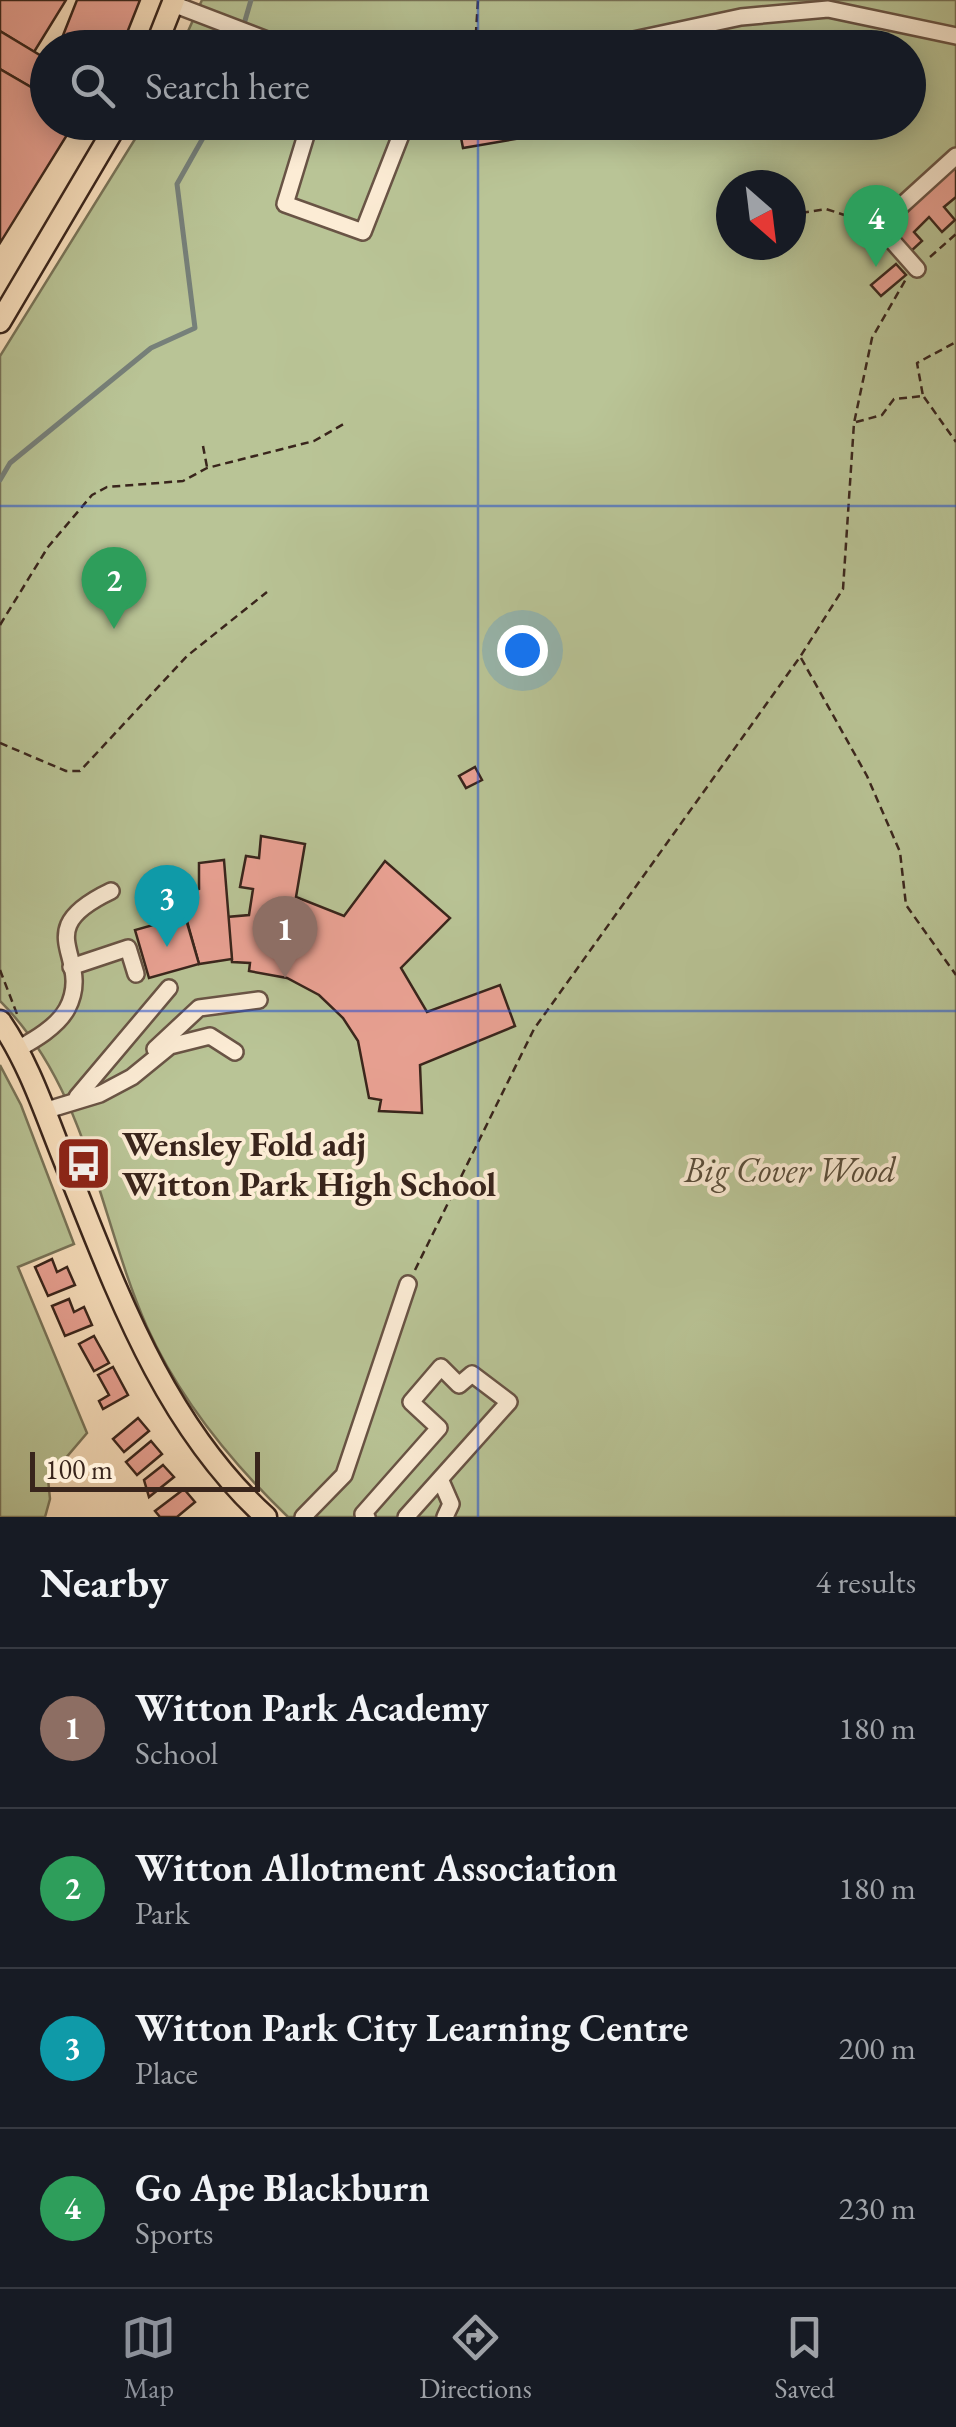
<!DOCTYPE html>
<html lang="en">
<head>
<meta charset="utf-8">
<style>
	body { margin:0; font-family:"EB Garamond",serif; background:#242831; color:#f1f3f6 }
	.compass { position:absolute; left:716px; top:170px; width:90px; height:90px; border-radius:50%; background:#171b24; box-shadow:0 5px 25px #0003; rotate:152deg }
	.scale { position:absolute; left:30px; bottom:25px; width:230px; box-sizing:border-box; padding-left:10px; border:5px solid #39251c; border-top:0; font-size:28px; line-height:35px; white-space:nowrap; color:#39251c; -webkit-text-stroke:8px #fcecd5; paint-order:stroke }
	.you { position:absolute; left:522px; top:650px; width:35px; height:35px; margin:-25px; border:8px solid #fff; border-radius:50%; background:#1a73e8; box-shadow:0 0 0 15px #1a73e833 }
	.badge { display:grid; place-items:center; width:65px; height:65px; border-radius:50%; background:#8c9099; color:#fff; font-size:32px; font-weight:700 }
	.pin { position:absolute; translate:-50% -82px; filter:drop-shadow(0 2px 5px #0008) }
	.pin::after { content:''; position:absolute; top:52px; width:35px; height:30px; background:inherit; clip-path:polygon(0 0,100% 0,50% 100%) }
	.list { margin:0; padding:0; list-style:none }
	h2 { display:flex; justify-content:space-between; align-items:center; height:130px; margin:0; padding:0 40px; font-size:42px }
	h2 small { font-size:32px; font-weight:400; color:#9ea1a6 }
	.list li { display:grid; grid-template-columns:65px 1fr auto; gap:30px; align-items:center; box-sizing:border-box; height:160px; padding:0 40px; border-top:2px solid #363941 }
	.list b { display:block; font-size:38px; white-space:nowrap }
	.list p { margin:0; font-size:32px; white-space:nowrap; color:#9ea1a6 }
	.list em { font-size:32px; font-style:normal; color:#9ea1a6 }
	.icon { flex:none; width:55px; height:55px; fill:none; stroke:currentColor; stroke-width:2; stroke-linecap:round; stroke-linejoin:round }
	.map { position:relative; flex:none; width:956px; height:1517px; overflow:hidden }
	.search { position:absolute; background:#171b24; box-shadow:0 5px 25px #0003; left:30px; right:30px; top:30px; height:110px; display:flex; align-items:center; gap:25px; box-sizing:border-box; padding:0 35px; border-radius:55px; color:#9ea1a6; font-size:38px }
	.sheet { height:770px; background:#171b24 }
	nav { display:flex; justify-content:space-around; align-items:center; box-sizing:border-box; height:140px; border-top:2px solid #363941; background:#171b24; font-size:28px; color:#9ea1a6 }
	nav a { display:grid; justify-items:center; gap:5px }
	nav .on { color:#8c9099 }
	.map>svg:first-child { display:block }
	.green { fill:#b9c496; stroke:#797459; stroke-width:2.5; fill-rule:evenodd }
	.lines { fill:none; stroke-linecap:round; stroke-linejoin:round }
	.stream { stroke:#76807a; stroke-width:5 }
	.building { fill:#eaa294; stroke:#39251c; stroke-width:2.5 }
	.minor-casing { stroke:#695445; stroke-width:20 }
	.major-casing { stroke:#39251c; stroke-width:25 }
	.path { stroke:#39251c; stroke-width:2.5; stroke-dasharray:8 5; stroke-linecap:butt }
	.minor { stroke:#fcecd5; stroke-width:15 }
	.major { stroke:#fae1bf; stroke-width:20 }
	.grid { fill:none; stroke:#1d4ed8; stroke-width:2.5; stroke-opacity:0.55 }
	.labels { text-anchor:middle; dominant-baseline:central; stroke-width:8; stroke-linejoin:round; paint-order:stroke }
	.poi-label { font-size:35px; font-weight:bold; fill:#39251c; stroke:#fcecd5; text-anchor:start }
	.park-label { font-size:35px; font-style:italic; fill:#594d3a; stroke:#fcecd5 }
</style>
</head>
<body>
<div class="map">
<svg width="956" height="1517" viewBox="0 0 956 1517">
	<rect width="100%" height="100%" fill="#fae1bf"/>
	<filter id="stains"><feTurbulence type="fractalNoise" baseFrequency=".002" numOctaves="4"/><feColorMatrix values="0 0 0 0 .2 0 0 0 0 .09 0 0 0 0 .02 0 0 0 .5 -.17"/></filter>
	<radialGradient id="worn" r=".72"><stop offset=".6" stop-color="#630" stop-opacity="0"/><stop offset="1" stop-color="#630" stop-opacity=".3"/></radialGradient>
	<g class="green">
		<path d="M 202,0 L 956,0 L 956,1517 L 288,1517 C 233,1464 179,1398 147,1327 C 99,1218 88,1089 0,1001 L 0,356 L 145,123 L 908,122 L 908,48 L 181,47 ZM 731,185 L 791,185 L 791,245 L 731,245 Z"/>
		<path d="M 0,1065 L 21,1105 L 74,1244 L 18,1267 L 87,1433 L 48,1479 L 50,1499 L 45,1517 L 0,1517 Z"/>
	</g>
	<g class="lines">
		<g class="stream">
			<path d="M 237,48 L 251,0"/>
			<path d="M 0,480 L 10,463 L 151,348 L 195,328 L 177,184 L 212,122"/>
		</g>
	</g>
	<g class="building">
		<path d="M 0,0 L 66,0 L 34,52 L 0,31 Z"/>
		<path d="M 77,0 L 140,0 L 121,48 L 58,48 Z"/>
		<path d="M 0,31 L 48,60 L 48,97 L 0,69 Z"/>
		<path d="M 0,69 L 48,97 L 48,122 L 75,122 L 0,243 Z"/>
		<path d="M 458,122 L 615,122 L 463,148 Z"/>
		<path d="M 956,165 L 956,197 L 944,207 L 955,220 L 942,232 L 929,217 L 914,232 L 922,241 L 909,253 L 885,226 Z"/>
		<path d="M 896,264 L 906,275 L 881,296 L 871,285 Z"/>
		<path d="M 475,767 L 482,780 L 466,788 L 459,776 Z"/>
		<path d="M 261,836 L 305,844 L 296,897 L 344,916 L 385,861 L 450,918 L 401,968 L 427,1012 L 500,985 L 515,1026 L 420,1065 L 422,1113 L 379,1111 L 381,1100 L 369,1098 L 358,1041 L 343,1018 L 319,995 L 287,978 L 249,971 L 250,963 L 232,962 L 227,917 L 249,915 L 253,889 L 240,887 L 246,856 L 259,858 Z"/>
		<path d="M 224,860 L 232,959 L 199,964 L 180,896 L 199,889 L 199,863 Z"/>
		<path d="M 185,916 L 199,964 L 149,978 L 135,930 Z"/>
		<path d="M 52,1259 L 57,1272 L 67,1267 L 75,1285 L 48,1296 L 35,1267 Z"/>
		<path d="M 69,1299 L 74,1312 L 84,1307 L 92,1325 L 65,1336 L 52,1306 Z"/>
		<path d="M 94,1336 L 109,1363 L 94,1371 L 79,1344 Z"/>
		<path d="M 113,1367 L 128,1395 L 103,1409 L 99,1401 L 109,1395 L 98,1375 Z"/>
		<path d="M 138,1418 L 149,1431 L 124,1452 L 113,1439 Z"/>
		<path d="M 151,1441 L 162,1454 L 137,1475 L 126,1462 Z"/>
		<path d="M 163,1465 L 174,1477 L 149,1497 L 144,1480 Z"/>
		<path d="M 184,1489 L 195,1502 L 177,1517 L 160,1517 L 155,1511 Z"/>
	</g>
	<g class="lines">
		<defs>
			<g id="minor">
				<path d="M 173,4 L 288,48"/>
				<path d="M 596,48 L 741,17 L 828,9 L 956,36"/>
				<path d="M 310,122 L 285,204 L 363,232 L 406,122"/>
				<path d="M 917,269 L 879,226 L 956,156"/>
				<path d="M 71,967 L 128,948 L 136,974"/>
				<path d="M 18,1049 C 34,1040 57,1027 67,1009 C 95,956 25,932 111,891"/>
				<path d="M 155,1049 L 199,1008 L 259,1000"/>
				<path d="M 77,1097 L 169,988"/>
				<path d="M 44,1111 L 100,1094 L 132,1077 L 170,1046 L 210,1036 L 235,1052"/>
				<path d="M 441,1481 L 451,1504 L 445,1517"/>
				<path d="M 303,1517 L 344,1475 L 408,1284"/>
				<path d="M 367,1517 L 363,1514 L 439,1428 L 411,1402 L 441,1367 L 459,1385 L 472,1374 L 509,1402 L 406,1517"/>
			</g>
			<g id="major">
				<path d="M 155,48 L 174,0"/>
				<path d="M 0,322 L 118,122"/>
				<path d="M 0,1021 C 29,1063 45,1113 64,1160 C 115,1286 162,1423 266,1517"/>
			</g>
		</defs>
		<use href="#minor" class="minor-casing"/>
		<use href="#major" class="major-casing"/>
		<g class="path">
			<path d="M 475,48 L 478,0"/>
			<path d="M 801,213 L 826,209 L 863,221"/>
			<path d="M 930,257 L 956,234"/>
			<path d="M 924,397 L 956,442"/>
			<path d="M 856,422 L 882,415 L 894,399 L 923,396 L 917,363 L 956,342"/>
			<path d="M 203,446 L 207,467"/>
			<path d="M 0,625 L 48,547 L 92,495 L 107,487 L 183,481 L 207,468 L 314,441 L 347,422"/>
			<path d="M 801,658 L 867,776 L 900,852 L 906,905 L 956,975"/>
			<path d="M 0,743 L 66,771 L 80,771 L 187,656 L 267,592"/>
			<path d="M 0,970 L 17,1014"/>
			<path d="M 415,1270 L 534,1029 L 800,657 L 843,589 L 854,423 L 872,338 L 906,279"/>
		</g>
		<use href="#minor" class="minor"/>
		<use href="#major" class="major"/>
	</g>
	<path class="grid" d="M 478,0 L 478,48M 478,122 L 478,1517M 0,506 L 956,506M 0,1011 L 956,1011"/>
	<defs>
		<symbol id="bus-square" viewBox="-11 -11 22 22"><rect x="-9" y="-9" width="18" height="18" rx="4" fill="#8f2418" stroke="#fcecd5"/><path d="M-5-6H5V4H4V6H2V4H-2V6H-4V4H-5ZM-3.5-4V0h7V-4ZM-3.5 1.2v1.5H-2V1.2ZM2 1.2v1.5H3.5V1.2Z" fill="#fff"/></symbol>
	</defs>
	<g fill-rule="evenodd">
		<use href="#bus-square" x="52" y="1132" width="63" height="63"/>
	</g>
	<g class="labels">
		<g class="poi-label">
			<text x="122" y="1143">Wensley Fold adj<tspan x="122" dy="40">Witton Park High School</tspan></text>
		</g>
		<g class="park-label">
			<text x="790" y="1169">Big Cover Wood</text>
		</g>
	</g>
	<rect width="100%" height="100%" filter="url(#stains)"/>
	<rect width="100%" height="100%" fill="url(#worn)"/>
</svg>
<svg class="compass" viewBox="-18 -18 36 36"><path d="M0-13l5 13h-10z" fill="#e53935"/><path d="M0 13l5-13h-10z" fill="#9ea1a6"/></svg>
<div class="scale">100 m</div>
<div class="you"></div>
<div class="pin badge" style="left:285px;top:978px;background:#8d6e63">1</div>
<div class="pin badge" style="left:114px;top:629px;background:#2e9e5b">2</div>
<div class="pin badge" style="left:167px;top:947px;background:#0f9aa8">3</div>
<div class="pin badge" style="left:876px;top:267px;background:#2e9e5b">4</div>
<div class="search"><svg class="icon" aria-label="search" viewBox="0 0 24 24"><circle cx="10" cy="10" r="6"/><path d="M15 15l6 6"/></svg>Search here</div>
</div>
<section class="sheet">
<h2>Nearby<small>4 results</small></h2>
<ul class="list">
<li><span class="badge" style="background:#8d6e63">1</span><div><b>Witton Park Academy</b><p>School</p></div><em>180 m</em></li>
<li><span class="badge" style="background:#2e9e5b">2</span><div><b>Witton Allotment Association</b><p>Park</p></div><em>180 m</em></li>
<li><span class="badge" style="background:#0f9aa8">3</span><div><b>Witton Park City Learning Centre</b><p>Place</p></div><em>200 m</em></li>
<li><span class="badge" style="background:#2e9e5b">4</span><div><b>Go Ape Blackburn</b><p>Sports</p></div><em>230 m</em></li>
</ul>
</section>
<nav>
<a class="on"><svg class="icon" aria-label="map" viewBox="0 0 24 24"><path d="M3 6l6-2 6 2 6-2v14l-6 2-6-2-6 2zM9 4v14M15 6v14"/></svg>Map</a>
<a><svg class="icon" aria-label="directions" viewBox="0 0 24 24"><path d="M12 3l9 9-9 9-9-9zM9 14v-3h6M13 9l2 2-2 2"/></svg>Directions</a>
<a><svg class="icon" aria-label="saved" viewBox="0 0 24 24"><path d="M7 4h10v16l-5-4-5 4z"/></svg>Saved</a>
</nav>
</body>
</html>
